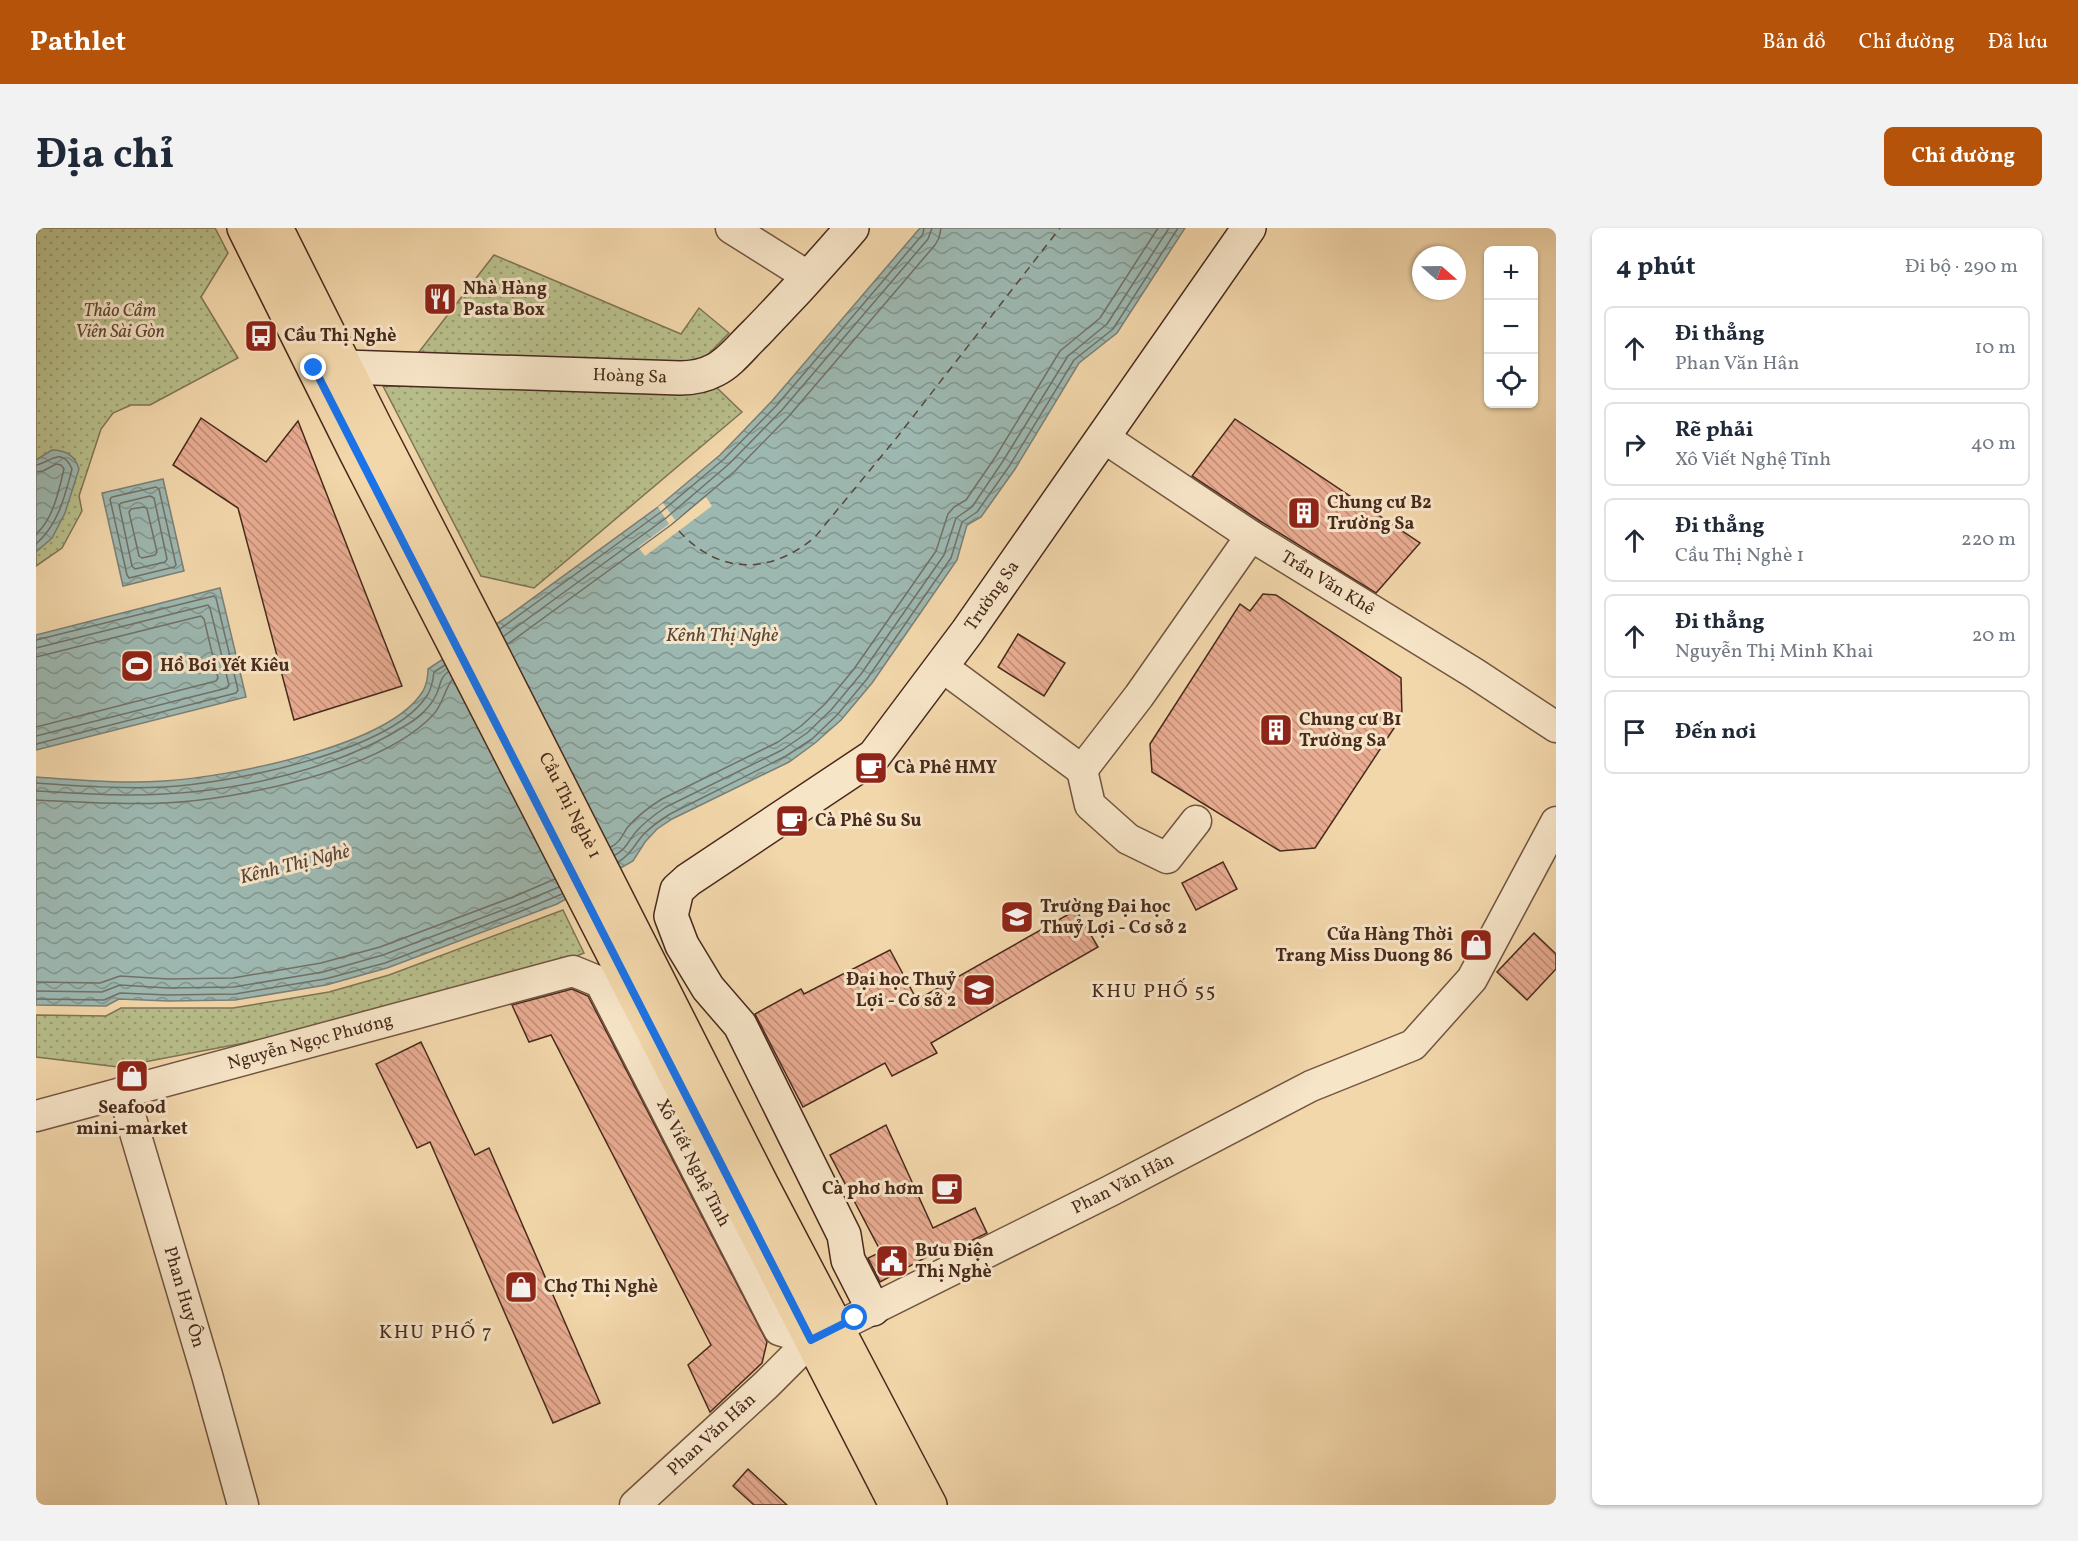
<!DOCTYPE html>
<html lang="vi">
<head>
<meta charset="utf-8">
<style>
	body { margin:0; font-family:Vollkorn,serif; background:#f2f2f3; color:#1f2937 }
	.controls { position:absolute; right:18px; top:18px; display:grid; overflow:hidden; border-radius:9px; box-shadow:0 2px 4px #0004 }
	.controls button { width:54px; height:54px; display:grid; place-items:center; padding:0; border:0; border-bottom:2px solid #e0e1e3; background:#fff; color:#1f2937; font:30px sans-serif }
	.compass { position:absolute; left:1376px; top:18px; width:54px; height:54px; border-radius:50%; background:#fff; box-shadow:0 2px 4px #0004; rotate:110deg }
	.stop { position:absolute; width:18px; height:18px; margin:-14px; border:4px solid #1a73e8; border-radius:50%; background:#fff }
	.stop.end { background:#1a73e8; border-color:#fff; box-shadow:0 2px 6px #0008 }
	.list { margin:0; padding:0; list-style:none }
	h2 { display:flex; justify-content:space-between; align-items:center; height:78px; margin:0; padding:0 24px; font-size:26px }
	h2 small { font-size:20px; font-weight:400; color:#747a83 }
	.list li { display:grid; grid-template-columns:39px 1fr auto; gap:18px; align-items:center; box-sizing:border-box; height:84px; margin:0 12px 12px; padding:0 12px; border:2px solid #e0e1e3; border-radius:9px }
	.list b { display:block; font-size:22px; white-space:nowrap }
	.list p { margin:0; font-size:20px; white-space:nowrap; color:#747a83 }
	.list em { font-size:20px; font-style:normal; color:#747a83 }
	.icon { flex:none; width:33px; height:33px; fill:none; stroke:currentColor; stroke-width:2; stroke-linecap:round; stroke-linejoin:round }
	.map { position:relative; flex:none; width:1520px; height:1277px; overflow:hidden; border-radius:9px }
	header { display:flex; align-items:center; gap:36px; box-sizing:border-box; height:84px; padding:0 30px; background:#b45309; color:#fff }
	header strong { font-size:28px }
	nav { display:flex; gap:33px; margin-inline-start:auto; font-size:21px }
	.intro { display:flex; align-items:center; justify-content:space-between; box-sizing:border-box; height:144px; padding:0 36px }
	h1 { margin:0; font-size:42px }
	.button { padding:15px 27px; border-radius:9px; background:#b45309; color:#fff; font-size:21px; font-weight:700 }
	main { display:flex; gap:36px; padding:0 36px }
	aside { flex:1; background:#fff; border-radius:9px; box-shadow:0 2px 4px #0004 }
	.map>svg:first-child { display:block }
	.grass { fill:url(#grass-dots); stroke:#807454; stroke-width:1.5 }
	.water { fill:url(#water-waves); stroke:#7b7f76; stroke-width:1.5 }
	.pier { fill:#f2d7ab }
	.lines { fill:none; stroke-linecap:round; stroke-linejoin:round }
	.shore { stroke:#727167; stroke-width:1.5 }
	.ferry { stroke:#59463b; stroke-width:1.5; stroke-dasharray:8 6; stroke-linecap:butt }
	.building { fill:url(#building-back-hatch); stroke:#482a1d; stroke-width:1.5 }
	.street-casing { stroke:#725540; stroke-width:33 }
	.secondary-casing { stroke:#482a1d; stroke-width:36 }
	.primary-casing { stroke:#482a1d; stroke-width:36 }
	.street { stroke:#f7e5c8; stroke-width:30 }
	.secondary { stroke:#f7e5c8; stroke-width:33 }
	.primary { stroke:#f2d7ab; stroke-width:33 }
	.route { stroke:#1a73e8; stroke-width:8 }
	.labels { text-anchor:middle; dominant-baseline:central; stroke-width:6; stroke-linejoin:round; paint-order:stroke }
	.poi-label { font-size:18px; font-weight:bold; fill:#482a1d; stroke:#f7e5c8; text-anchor:start }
	.park-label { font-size:18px; font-style:italic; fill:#5e4833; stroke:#f7e5c8 }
	.street-label { font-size:18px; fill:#482a1d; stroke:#f7e5c8 }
	.water-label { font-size:20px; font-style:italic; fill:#59463b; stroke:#f7e5c8 }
	.neighbourhood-label { font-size:20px; letter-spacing:1.5px; fill:#482a1d; stroke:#f7e5c8 }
</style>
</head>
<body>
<header>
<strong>Pathlet</strong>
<nav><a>Bản đồ</a><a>Chỉ đường</a><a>Đã lưu</a></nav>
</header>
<div class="intro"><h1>Địa chỉ</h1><a class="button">Chỉ đường</a></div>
<main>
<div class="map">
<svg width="1520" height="1277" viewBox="0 0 1520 1277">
	<defs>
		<pattern id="grass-dots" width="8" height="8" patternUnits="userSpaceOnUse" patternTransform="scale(1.5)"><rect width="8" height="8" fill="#b8bf8b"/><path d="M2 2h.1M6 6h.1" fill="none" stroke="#989b71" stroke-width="1.8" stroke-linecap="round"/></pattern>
		<pattern id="water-waves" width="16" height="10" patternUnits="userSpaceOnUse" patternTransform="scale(1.5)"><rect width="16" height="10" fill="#9db8b1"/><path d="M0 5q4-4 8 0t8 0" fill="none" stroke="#82968f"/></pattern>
		<pattern id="building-back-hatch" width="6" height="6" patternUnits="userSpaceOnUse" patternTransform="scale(1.5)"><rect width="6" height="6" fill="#e9ac92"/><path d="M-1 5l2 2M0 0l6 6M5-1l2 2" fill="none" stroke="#bf8c77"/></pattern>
	</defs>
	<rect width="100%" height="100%" fill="#f2d7ab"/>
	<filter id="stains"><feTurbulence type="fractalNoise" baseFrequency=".00333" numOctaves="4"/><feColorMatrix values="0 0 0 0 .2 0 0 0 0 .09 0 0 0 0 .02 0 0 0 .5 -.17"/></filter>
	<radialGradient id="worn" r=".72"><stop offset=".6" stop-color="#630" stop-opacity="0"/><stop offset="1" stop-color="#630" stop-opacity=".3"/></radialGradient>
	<g class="grass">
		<path d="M 0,0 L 179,0 L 192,25 L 165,69 L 202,130 L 114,177 L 95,177 L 77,185 L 65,201 L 43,268 L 46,283 L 26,320 L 0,338 Z"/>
		<path d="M 458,27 L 645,106 L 663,80 L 693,105 L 659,140 L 376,133 Z"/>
		<path d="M 347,158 L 681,160 L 706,184 L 498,360 L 445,348 Z"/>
		<path d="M 527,682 L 548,725 L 501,744 L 292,799 L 82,839 L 0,829 L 0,787 L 70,788 L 85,780 L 197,780 L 293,764 L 353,747 Z"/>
	</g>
	<g class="water">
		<path d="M 884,0 L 1149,0 L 1081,105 L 1043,135 L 979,241 L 945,289 L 931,297 L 921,332 L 836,455 L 805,492 L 779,515 L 753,534 L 636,591 L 621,601 L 609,614 L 597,633 L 521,676 L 351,740 L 290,757 L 199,772 L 132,773 L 83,771 L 70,778 L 0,777 L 0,549 C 42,552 86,556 128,553 C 191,549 353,519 387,463 C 391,456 392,449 392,441 L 471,389 L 622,279 L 684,227 L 736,173 Z"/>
		<path d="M 16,222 C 29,222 39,227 43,241 L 29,285 L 16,310 L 0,324 L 0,232 Z"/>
		<path d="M 127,251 L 148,343 L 87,358 L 66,265 Z"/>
		<path d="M 184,360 L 210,469 L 0,522 L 0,407 Z"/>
	</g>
	<path class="pier" d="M 670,269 L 676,278 L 609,328 L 602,319 L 633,296 L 622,279 L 627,275 L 639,292 Z"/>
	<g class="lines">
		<g class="shore">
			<path d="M 0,237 C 15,234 26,218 36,241 C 29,268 22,297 0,316"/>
			<path d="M 0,244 L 7,243 L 20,236 L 25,237 L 28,241 C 23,262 17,292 0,306"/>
			<path d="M 120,259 L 123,261 L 140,337 L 138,339 L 93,350 L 91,347 L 74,271 L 76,269 Z"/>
			<path d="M 114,268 L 118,270 L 131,331 L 129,334 L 99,341 L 96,338 L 83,277 L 85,275 Z"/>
			<path d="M 108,279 L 111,281 L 121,324 L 119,327 L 106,330 L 103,328 L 93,284 L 95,281 Z"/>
			<path d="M 464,401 L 625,284 L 688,231 L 741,177 L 887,6 L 888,0"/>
			<path d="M 468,408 L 630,290 L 693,236 L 746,182 L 892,11 L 896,0"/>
			<path d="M 0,412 L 178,368 L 180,370 L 202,462 L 200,465 L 0,516"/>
			<path d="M 472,416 L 635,297 L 699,243 L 753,188 L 899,17 L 903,10 L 905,0"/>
			<path d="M 0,420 L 172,377 L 174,380 L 193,457 L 191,460 L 0,508"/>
			<path d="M 0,429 L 165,388 L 168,391 L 182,450 L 180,453 L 0,499"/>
			<path d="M 0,555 C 42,558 86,561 128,559 C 192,556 357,524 392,466 C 396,459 397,452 398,444 L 409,437"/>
			<path d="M 0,563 C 42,565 86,569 128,566 C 208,562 304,540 372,496 C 383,490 395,478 400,467 C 405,458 403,450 412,444"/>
			<path d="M 0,572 C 42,574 85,577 128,575 C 201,572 346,542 397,487 C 408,475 408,462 416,452"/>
			<path d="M 575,619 C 583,615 586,608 591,600 C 601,588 613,579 626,571 L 742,514 L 765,498 L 789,476 L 818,441 L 900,323 L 912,286 L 918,279 L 930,272 L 960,228 L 1024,123 L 1064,90 L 1122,0"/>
			<path d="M 579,627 C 589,622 592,614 599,605 C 608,594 618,587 630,579 L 746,522 L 771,505 L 795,482 L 825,446 L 908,327 L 920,290 L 936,279 L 967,233 L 1032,128 L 1071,96 L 1133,0"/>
			<path d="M 582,634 C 594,627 598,618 606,608 C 614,599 623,593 634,586 L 750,528 L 776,511 L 801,487 L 831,451 L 915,330 L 926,294 L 941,284 L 974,237 L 1038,132 L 1077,101 L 1142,0"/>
			<path d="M 0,754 L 64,755 L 84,748 L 132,751 L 197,750 L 285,735 L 344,719 L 477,669 L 519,651"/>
			<path d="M 0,763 L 66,764 L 84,757 L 132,760 L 198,759 L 287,744 L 347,727 L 480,677 L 523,659"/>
			<path d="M 0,771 L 68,772 L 84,765 L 132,767 L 199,766 L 289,751 L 349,735 L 483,684 L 526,666"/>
		</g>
		<path class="ferry" d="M 643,303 C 683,347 734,347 779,309 L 862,208 L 1024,0"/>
	</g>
	<g class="building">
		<path d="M 165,190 L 230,234 L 262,193 L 366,458 L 258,492 L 202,280 L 137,237 Z"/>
		<path d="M 1199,191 L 1384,315 L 1340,365 L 1224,293 L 1156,248 Z"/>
		<path d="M 1227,366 L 1240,367 L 1365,450 L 1366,488 L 1279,620 L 1244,623 L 1116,544 L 1114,516 L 1204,376 L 1214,383 Z"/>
		<path d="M 982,406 L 1029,435 L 1008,468 L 962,439 Z"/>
		<path d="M 1187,634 L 1201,661 L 1160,682 L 1146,655 Z"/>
		<path d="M 1040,682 L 1062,719 L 895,815 L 901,825 L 856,848 L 849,835 L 767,879 L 719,786 L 765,761 L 768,766 L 854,722 L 881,772 Z"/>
		<path d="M 1498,705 L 1520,726 L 1520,741 L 1491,772 L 1461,744 Z"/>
		<path d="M 536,761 L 552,768 L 731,1114 L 726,1135 L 674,1184 L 652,1137 L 675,1117 L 515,807 L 493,814 L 476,777 Z"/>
		<path d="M 385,814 L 439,927 L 453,920 L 564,1175 L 517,1195 L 394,914 L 381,920 L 340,836 Z"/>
		<path d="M 850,897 L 897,1000 L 939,980 L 951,1005 L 900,1030 L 898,1025 L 844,1054 L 832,1030 L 845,1024 L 794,927 Z"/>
		<path d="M 712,1241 L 751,1277 L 718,1277 L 697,1258 Z"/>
	</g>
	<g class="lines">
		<defs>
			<g id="street">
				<path d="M 695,0 L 773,49"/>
				<path id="s1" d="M 1067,209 L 1215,308 L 1438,445 L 1520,499"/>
				<path d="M 905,438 L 1046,542 L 1103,468 L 1215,308"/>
				<path d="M 1046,542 L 1054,577 L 1092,611 L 1131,630 L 1160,593"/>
				<path id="s2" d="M 87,864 L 171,1147 L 207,1277"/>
				<path id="s3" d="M 0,888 L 537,743 L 564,754 L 743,1102 L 775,1112"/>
				<path id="s4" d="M 599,1277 L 730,1157 L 775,1112 L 1074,963 L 1275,858 L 1377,817 L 1436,751 L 1520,594"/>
			</g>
			<g id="secondary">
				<path id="s5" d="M 309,139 L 644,150 C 656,150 668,148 679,142 C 695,134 707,117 720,105 C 753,71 785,36 816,0"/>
				<path id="s6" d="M 837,1081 L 812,1032 L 808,1007 L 704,797 L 672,760 L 646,717 L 635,688 L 641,662 L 652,652 L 838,528 L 931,404 L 1213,0"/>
			</g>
			<g id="primary">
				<path d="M 208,0 L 320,225 L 860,1277"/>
				<path id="s7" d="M 240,0 L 339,198 L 448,409 L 726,957 L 894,1277"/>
			</g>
		</defs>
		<use href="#street" class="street-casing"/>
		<use href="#secondary" class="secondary-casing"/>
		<use href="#primary" class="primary-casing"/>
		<use href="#street" class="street"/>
		<use href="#secondary" class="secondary"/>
		<use href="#primary" class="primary"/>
	</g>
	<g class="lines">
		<path class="route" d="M 278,140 L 775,1112 L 819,1090"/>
	</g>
	<defs>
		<symbol id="restaurant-square" viewBox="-11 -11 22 22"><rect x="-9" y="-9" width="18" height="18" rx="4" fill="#8f2418" stroke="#f7e5c8"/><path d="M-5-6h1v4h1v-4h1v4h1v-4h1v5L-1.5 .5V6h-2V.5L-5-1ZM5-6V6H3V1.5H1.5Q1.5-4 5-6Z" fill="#fff"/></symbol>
		<symbol id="bus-square" viewBox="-11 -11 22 22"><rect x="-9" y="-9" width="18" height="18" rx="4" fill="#8f2418" stroke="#f7e5c8"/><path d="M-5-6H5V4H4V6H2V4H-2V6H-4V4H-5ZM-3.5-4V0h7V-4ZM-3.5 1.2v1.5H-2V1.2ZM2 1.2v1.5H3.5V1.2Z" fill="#fff"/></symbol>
		<symbol id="building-square" viewBox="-11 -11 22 22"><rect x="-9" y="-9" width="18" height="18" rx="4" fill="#8f2418" stroke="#f7e5c8"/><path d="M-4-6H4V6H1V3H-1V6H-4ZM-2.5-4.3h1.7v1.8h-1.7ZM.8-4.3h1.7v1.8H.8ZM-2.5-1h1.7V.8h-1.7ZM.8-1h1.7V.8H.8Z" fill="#fff"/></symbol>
		<symbol id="stadium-square" viewBox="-11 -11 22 22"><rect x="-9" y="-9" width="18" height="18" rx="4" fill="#8f2418" stroke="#f7e5c8"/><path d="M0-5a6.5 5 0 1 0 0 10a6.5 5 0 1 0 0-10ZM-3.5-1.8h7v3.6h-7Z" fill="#fff"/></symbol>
		<symbol id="cafe-square" viewBox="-11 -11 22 22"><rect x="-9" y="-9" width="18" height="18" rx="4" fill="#8f2418" stroke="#f7e5c8"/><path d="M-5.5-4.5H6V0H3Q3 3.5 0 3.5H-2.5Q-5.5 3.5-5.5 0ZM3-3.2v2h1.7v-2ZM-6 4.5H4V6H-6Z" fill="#fff"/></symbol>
		<symbol id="university-square" viewBox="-11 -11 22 22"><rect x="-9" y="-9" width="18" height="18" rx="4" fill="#8f2418" stroke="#f7e5c8"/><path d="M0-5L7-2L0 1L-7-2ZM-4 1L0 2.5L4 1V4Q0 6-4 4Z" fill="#fff"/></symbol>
		<symbol id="shop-square" viewBox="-11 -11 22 22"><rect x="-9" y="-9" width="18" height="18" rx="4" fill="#8f2418" stroke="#f7e5c8"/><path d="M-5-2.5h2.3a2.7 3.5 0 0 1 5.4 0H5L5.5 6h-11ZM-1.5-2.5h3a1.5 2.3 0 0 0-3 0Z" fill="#fff"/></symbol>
		<symbol id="civic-square" viewBox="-11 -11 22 22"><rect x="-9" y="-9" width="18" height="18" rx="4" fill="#8f2418" stroke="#f7e5c8"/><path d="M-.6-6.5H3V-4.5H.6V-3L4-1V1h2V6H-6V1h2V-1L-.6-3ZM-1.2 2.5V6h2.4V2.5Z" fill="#fff"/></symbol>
	</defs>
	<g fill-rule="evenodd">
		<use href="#restaurant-square" x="385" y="52" width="38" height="38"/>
		<use href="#bus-square" x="206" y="89" width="38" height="38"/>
		<use href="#building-square" x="1249" y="266" width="38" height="38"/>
		<use href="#stadium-square" x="82" y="419" width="38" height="38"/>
		<use href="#building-square" x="1221" y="483" width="38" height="38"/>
		<use href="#cafe-square" x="816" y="521" width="38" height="38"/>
		<use href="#cafe-square" x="737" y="574" width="38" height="38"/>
		<use href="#university-square" x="962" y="670" width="38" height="38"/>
		<use href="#shop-square" x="1421" y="698" width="38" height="38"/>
		<use href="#university-square" x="924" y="743" width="38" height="38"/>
		<use href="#shop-square" x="77" y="829" width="38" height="38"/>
		<use href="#cafe-square" x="892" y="942" width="38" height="38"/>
		<use href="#civic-square" x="837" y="1014" width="38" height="38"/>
		<use href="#shop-square" x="466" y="1040" width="38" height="38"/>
	</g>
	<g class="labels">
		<g class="poi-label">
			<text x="427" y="61">Nhà Hàng<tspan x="427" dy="21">Pasta Box</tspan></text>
			<text x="248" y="108">Cầu Thị Nghè</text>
			<text x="1291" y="275">Chung cư B2<tspan x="1291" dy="21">Trường Sa</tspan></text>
			<text x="124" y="438">Hồ Bơi Yết Kiêu</text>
			<text x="1263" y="492">Chung cư B1<tspan x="1263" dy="21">Trường Sa</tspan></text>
			<text x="858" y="540">Cà Phê HMY</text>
			<text x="779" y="593">Cà Phê Su Su</text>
			<text x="1004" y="679">Trường Đại học<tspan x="1004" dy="21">Thuỷ Lợi - Cơ sở 2</tspan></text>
			<text x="1417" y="707" text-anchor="end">Cửa Hàng Thời<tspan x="1417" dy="21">Trang Miss Duong 86</tspan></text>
			<text x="920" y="752" text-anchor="end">Đại học Thuỷ<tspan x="920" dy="21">Lợi - Cơ sở 2</tspan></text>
			<text x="96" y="880" text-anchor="middle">Seafood<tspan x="96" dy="21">mini-market</tspan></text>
			<text x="888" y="961" text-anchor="end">Cà phơ hơm</text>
			<text x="879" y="1023">Bưu Điện<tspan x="879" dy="21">Thị Nghè</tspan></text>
			<text x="508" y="1059">Chợ Thị Nghè</text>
		</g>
		<g class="park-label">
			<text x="84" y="83">Thảo Cầm<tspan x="84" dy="21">Viên Sài Gòn</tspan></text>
		</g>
		<g class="street-label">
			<text stroke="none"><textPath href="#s5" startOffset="285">Hoàng Sa</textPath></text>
			<text stroke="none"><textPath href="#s1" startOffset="268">Trần Văn Khê</textPath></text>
			<text stroke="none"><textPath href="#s6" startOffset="909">Trường Sa</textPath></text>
			<text stroke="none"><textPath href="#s7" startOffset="648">Cầu Thị Nghè 1</textPath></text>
			<text stroke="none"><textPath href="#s3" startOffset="284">Nguyễn Ngọc Phương</textPath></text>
			<text stroke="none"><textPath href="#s3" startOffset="789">Xô Viết Nghệ Tĩnh</textPath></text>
			<text stroke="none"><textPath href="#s4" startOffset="590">Phan Văn Hân</textPath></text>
			<text stroke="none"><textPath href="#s2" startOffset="214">Phan Huy Ôn</textPath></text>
			<text stroke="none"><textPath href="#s4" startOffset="104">Phan Văn Hân</textPath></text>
		</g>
		<g class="water-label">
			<text x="686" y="408">Kênh Thị Nghè</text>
			<text transform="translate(259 637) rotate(-14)">Kênh Thị Nghè</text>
		</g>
		<g class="neighbourhood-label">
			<text x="1118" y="764">KHU PHỐ 55</text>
			<text x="400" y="1105">KHU PHỐ 7</text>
		</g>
	</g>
	<rect width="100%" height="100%" filter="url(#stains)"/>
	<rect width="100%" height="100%" fill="url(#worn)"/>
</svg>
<div class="controls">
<button>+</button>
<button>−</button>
<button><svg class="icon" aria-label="locate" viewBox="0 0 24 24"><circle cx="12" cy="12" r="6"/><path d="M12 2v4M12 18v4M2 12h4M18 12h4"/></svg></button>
</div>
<svg class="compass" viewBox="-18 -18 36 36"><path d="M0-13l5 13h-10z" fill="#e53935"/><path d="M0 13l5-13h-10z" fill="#747a83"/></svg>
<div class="stop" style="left:819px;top:1090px"></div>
<div class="stop end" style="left:278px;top:140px"></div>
</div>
<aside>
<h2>4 phút<small>Đi bộ · 290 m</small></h2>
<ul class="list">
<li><svg class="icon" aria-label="ahead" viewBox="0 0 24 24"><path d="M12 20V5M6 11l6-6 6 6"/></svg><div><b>Đi thẳng</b><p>Phan Văn Hân</p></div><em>10 m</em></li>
<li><svg class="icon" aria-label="right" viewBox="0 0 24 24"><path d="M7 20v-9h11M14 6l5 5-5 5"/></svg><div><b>Rẽ phải</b><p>Xô Viết Nghệ Tĩnh</p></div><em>40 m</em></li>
<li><svg class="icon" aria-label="ahead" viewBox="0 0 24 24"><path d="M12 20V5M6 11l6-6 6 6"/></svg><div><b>Đi thẳng</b><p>Cầu Thị Nghè 1</p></div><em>220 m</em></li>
<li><svg class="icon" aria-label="ahead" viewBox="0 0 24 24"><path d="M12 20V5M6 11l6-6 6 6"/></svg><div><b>Đi thẳng</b><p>Nguyễn Thị Minh Khai</p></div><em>20 m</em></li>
<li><svg class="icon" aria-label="arrive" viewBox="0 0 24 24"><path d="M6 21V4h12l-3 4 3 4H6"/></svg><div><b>Đến nơi</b></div></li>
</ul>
</aside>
</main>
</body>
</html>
